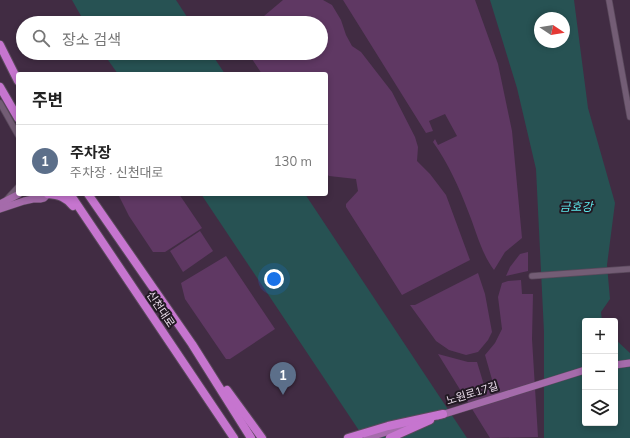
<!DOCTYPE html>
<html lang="ko">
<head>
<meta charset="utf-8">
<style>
	body { margin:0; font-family:Mulish,"Noto Sans KR",sans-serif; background:#f2f2f2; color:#222 }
	.controls { position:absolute; right:12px; bottom:12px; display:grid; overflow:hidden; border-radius:4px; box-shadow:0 2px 6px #0003 }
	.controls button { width:36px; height:36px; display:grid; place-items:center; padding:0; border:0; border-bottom:1px solid #e0e0e0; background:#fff; color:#222; font:20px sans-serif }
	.compass { position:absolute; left:534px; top:12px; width:36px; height:36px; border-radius:50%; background:#fff; box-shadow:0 2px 6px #0003; rotate:102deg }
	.you { position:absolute; left:274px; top:279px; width:14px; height:14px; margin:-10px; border:3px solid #fff; border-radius:50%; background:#1a73e8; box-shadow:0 0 0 6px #1a73e833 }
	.badge { display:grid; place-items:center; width:26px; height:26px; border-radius:50%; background:#1a73e8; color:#fff; font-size:13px; font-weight:700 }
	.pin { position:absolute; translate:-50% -33px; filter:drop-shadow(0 1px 2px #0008) }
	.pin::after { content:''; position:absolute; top:21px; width:14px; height:12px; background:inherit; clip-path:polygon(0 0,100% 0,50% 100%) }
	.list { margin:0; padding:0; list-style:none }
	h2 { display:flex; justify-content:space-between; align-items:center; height:52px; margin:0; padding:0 16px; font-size:17px }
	h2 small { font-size:13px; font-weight:400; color:#767676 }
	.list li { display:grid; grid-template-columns:26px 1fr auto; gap:12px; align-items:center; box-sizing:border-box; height:72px; padding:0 16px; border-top:1px solid #e0e0e0 }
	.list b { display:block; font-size:15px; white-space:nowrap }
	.list p { margin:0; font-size:13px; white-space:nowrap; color:#767676 }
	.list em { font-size:13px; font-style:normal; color:#767676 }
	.icon { flex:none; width:22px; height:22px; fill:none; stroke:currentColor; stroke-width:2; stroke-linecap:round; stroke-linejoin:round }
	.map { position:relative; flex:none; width:630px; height:438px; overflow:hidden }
	.search { position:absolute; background:#fff; box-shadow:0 2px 6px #0003; left:16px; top:16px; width:312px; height:44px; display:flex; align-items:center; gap:10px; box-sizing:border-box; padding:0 14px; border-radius:22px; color:#767676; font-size:15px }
	.panel { position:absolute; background:#fff; box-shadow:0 2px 6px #0003; left:16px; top:72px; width:312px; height:124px; border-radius:4px }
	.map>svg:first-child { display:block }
	.green { fill:#5f3863 }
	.water { fill:#275253; fill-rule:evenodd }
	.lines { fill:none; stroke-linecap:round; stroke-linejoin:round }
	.minor-casing { stroke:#5a495c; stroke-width:7 }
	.major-casing { stroke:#5a495c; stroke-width:8 }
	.highway-casing { stroke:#5a495c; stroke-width:10 }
	.minor { stroke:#735d75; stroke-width:5.5 }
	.major { stroke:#a56bab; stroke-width:7 }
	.highway { stroke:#c675cf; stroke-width:8 }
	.labels { text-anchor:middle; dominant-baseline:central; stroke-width:4; stroke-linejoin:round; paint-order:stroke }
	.street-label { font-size:11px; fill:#ebdeec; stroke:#221923 }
	.water-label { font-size:12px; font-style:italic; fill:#5ee9ec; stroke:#221923 }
</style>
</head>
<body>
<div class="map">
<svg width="630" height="438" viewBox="0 0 630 438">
	<rect width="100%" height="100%" fill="#412c43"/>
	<g class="green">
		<path d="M 283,0 L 323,0 L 332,5 L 341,20 L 346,35 L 352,46 L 361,52 L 392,92 L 415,137 L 418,147 L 417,161 L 430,174 L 446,195 L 470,260 L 402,295 L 346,207 L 346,204 L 358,191 L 356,179 L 329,176 L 326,173 L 326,74 L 262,74 L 248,53 L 321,53 L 321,23 L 229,22 L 250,22 L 264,16 Z"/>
		<path d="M 343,0 L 475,0 L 498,64 L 512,131 L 522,238 L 505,252 L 494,270 C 481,253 476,230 468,211 C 459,187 448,163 433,142 L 435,139 L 438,145 L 457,136 L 445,114 L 429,121 L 433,131 L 426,133 Z"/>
		<path d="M 118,194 L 179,194 L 202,228 L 165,252 L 153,252 L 129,216 Z"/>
		<path d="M 200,231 L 213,251 L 183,272 L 170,251 Z"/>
		<path d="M 528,252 L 528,271 L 506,276 L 510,267 L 520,254 Z"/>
		<path d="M 226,256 L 275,329 L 230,359 L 226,359 L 185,299 L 181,283 Z"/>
		<path d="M 478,273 L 485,294 L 492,332 L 488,340 L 478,352 L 466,355 L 449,350 L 436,341 L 410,305 L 415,305 Z"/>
		<path d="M 521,280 L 522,294 L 533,294 L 532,339 L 538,437 L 490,438 L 438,354 L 468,362 L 477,362 L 484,385 L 493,383 L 485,355 L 495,343 L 502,329 L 498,297 L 502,283 L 508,281 Z"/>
	</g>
	<g class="water">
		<path d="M 72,0 L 176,0 L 191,23 L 85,23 Z"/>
		<path d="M 490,0 L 574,0 L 588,108 L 615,203 L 607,265 L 610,299 L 601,312 L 602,321 L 585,321 L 585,423 L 615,423 L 615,339 L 630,353 L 630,438 L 544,438 L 544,332 L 536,169 L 517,88 ZM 540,18 L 564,18 L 564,42 L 540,42 Z"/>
		<path d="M 103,53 L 211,53 L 225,74 L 118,74 Z"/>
		<path d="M 201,194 L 305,194 L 467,438 L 364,438 Z"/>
	</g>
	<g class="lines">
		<defs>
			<g id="minor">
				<path d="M 609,0 L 630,117"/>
				<path d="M 0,103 L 18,135"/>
				<path d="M 7,199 L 18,187"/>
				<path d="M 532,276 L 630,269"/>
			</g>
			<g id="major">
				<path d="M 0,204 L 19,194"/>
				<path d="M 0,209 L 24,201 L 33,199 L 40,199 L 44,198 L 48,194"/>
				<path d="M 615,365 L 630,363"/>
				<path d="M 438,416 L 585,370"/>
				<path d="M 367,438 L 409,425"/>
			</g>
			<g id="highway">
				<path d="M 0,45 L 18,81"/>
				<path d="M 0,87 L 18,118"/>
				<path d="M 48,194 C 59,195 66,197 73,206"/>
				<path d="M 70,194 L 234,438"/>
				<path d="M 88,194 L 192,344 L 251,438"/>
				<path d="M 227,390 L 262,438"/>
				<path d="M 348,438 L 388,426 L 443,414"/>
				<path d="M 390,438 L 430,420"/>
			</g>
		</defs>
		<use href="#minor" class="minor-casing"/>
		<use href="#major" class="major-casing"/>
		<use href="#highway" class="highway-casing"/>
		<use href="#minor" class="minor"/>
		<use href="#major" class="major"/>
		<use href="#highway" class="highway"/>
	</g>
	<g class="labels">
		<g class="street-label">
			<text transform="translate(161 309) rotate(56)">신천대로</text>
			<text transform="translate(472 393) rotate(-17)">노원로17길</text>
		</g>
		<g class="water-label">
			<text x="576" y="206">금호강</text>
		</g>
	</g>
</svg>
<div class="controls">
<button>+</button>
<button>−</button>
<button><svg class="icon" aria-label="layers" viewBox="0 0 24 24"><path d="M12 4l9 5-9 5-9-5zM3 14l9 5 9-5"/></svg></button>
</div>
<svg class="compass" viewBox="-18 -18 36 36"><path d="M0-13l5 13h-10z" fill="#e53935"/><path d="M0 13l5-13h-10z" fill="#767676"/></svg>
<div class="you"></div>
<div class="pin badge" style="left:283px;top:395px;background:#5c6f8a">1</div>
<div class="search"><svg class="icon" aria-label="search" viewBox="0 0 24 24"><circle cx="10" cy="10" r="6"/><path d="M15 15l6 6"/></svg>장소 검색</div>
<section class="panel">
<h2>주변<small></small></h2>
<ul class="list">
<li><span class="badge" style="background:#5c6f8a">1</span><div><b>주차장</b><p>주차장 · 신천대로</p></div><em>130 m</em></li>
</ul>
</section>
</div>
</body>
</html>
